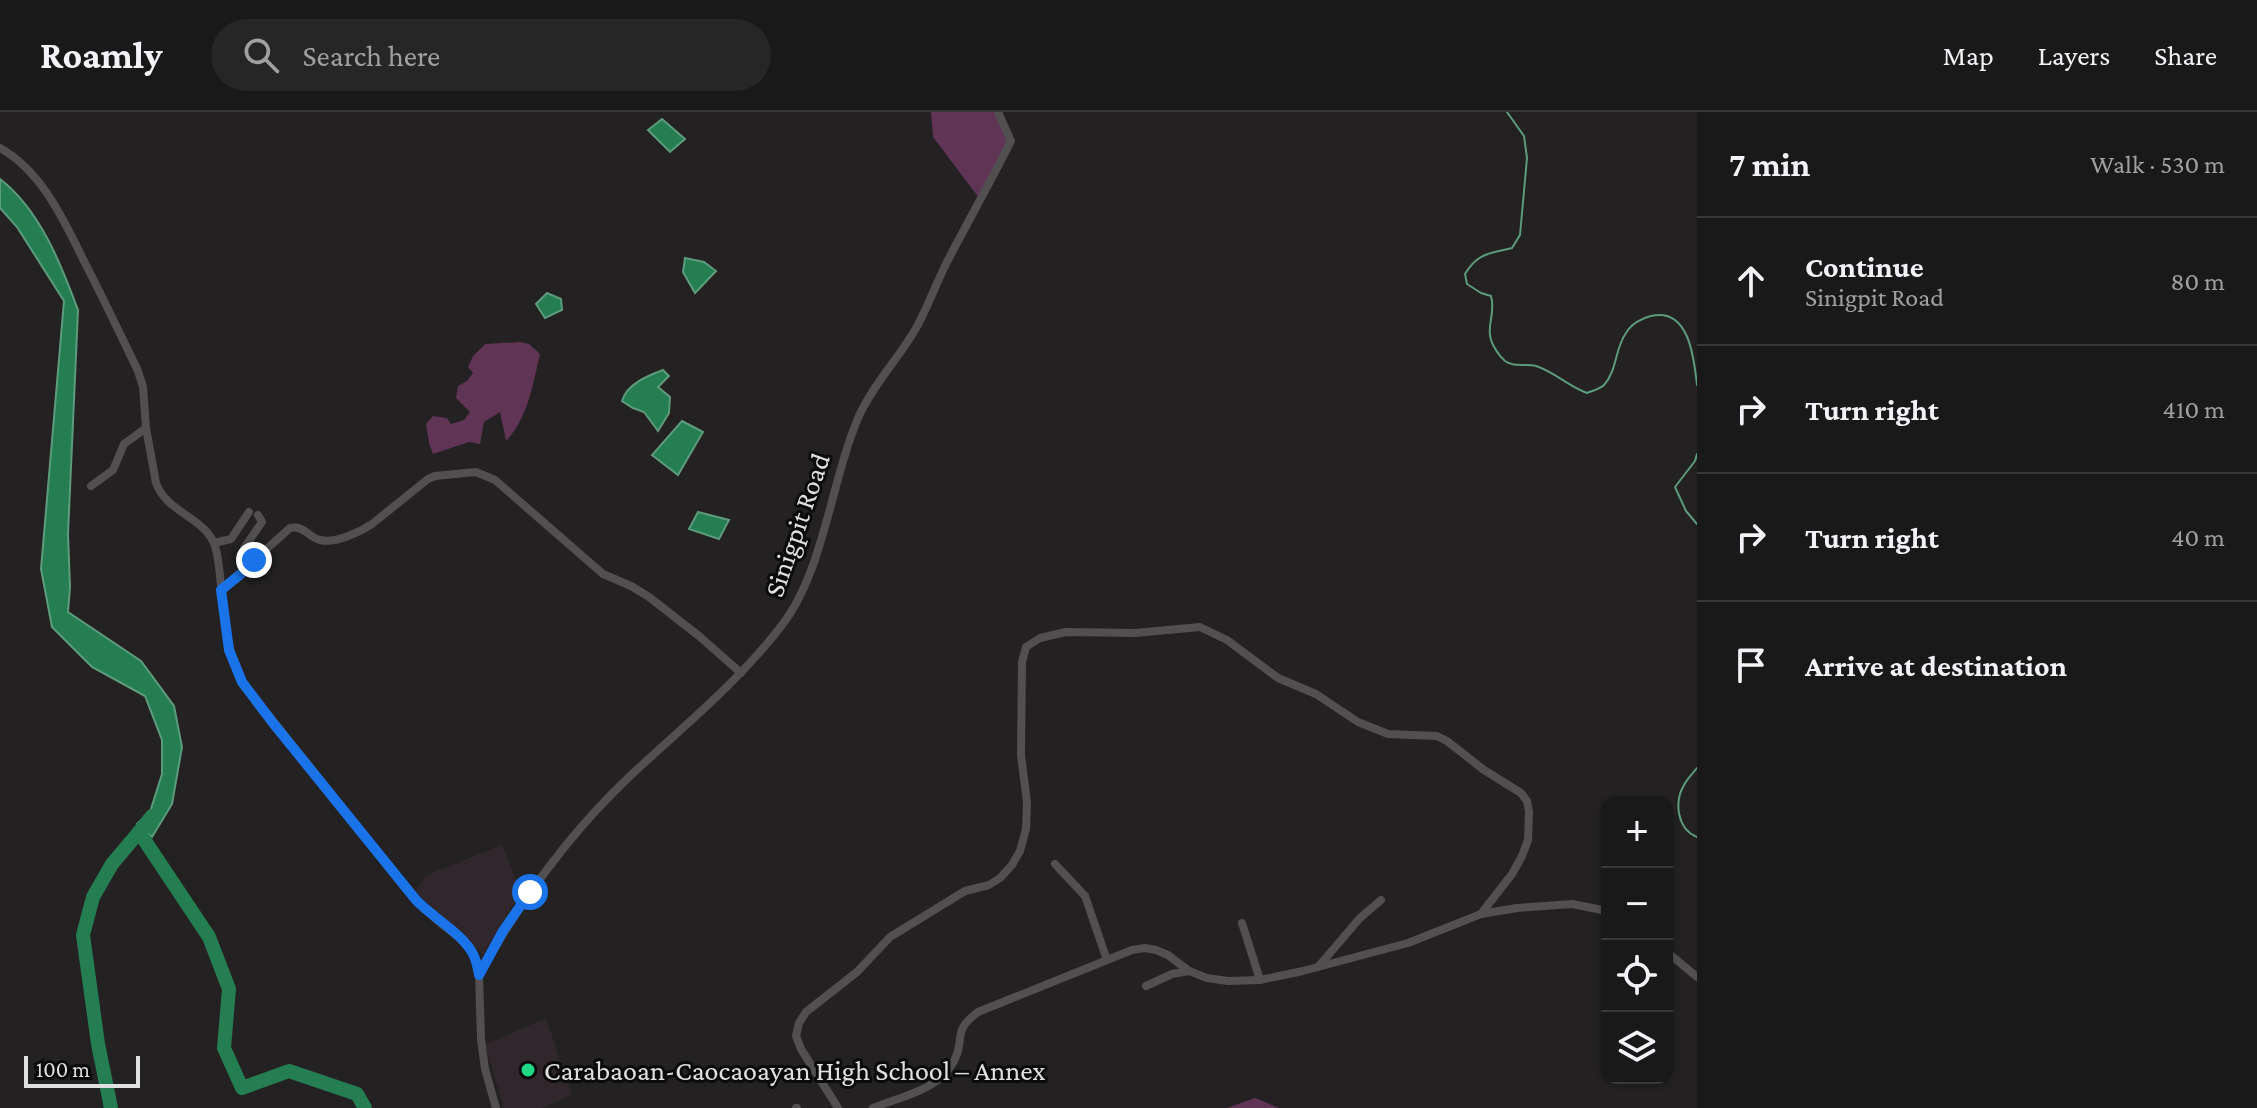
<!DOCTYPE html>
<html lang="en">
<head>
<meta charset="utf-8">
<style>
	body { margin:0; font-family:"Crimson Pro",serif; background:#272627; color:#f1f3f6 }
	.controls { position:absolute; right:24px; bottom:24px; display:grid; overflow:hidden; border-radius:16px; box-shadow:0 2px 6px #0004 }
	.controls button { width:72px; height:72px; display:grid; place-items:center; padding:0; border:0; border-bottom:2px solid #383839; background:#1a191a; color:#f1f3f6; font:40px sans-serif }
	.scale { position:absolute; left:24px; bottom:20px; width:116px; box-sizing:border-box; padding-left:8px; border:4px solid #e1e0e1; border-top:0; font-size:22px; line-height:28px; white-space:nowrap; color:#e1e0e1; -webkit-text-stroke:6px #0c0b0b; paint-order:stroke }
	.stop { position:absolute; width:24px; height:24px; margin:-18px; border:6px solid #1a73e8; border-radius:50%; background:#fff }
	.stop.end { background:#1a73e8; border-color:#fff; box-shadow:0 2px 8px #0008 }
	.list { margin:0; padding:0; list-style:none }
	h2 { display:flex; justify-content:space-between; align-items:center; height:104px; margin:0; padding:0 32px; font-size:34px }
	h2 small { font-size:26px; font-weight:400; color:#9fa0a2 }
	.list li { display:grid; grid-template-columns:52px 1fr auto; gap:24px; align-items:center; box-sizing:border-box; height:128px; padding:0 32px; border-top:2px solid #383839 }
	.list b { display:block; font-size:30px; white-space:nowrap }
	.list p { margin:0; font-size:26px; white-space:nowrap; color:#9fa0a2 }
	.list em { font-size:26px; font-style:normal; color:#9fa0a2 }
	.icon { flex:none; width:44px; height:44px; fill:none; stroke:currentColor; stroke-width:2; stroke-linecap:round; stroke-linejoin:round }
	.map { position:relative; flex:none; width:1697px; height:996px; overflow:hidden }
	header { display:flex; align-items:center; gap:48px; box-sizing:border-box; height:112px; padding:0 40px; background:#1a191a; border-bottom:2px solid #383839 }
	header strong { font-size:38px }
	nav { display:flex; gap:44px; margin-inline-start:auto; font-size:28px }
	.search { width:560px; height:72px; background:#272627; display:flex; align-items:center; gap:20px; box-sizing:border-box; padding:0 28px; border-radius:44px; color:#9fa0a2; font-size:30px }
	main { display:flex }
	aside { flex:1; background:#1a191a }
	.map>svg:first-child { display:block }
	.built { fill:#2f272c }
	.green { fill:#603455 }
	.water { fill:#257e51; stroke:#5d9b7c; stroke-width:2 }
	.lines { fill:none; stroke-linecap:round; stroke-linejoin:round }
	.stream { stroke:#5d9b7c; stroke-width:2 }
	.river { stroke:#257e51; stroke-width:14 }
	.street { stroke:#524f51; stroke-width:8 }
	.route { stroke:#1a73e8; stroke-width:10 }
	.poi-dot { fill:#21d887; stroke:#0c0b0b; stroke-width:3 }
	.labels { text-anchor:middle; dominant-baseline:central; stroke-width:6; stroke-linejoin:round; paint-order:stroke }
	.street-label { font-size:28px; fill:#e1e0e1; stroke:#0c0b0b }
	.poi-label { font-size:28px; fill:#e1e0e1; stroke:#0c0b0b; text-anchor:start }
</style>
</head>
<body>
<header>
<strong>Roamly</strong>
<div class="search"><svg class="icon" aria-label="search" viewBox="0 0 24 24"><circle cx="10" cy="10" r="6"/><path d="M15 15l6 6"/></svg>Search here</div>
<nav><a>Map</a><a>Layers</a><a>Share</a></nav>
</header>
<main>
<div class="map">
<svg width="1697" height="996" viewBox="0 0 1697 996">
	<rect width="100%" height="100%" fill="#232122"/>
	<g class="built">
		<path d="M 502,733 L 521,780 L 483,843 L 460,818 L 439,803 L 415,779 L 427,763 Z"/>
		<path d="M 546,906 L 572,983 L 541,996 L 504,996 L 485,933 Z"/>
	</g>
	<g class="green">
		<path d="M 931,0 L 996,0 L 1009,30 L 979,86 L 933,25 Z"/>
		<path d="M 520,230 L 529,232 L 540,242 C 533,272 528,306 506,329 L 500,300 L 484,310 L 480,332 L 469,330 L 433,342 L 429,331 L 426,312 L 433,304 L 447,306 L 451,312 L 464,308 L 470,300 L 456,286 L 458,274 L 467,269 L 473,261 L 468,255 L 473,244 L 485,232 Z"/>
		<path d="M 1255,986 L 1279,996 L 1227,996 Z"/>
	</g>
	<g class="water">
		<path d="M 662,7 L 685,27 L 670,40 L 648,18 Z"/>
		<path d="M 0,67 C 40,98 61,152 78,198 L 68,422 L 70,475 L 68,500 L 141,549 L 174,594 L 182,635 L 172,692 L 152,725 L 137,712 L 150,700 L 162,662 L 162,628 L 145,584 L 92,555 L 52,515 L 41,457 L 64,189 L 17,115 L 0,96 Z"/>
		<path d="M 685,146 L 704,150 L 716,159 L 695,181 L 683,160 Z"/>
		<path d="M 547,181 L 561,187 L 562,198 L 545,206 L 536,192 Z"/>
		<path d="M 663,258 L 669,264 L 658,275 L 670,285 L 669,301 L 658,319 L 644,300 L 633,296 L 622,289 C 627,272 647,264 663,258 Z"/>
		<path d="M 682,309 L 703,320 L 678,363 L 652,343 Z"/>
		<path d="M 698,400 L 729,408 L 719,427 L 689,417 Z"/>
	</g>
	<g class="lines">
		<g class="stream">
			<path d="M 1507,0 L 1524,24 L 1527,46 L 1520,123 L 1512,136 C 1490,142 1478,140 1465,162 L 1467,172 L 1481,181 L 1491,184 C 1496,202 1486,213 1491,228 C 1493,234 1499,244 1505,249 C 1514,256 1526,251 1536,254 C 1555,260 1569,275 1587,281 C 1592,279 1600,277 1604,273 C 1617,259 1615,236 1626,221 C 1631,212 1642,206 1651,204 C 1690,195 1694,248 1697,273"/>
			<path d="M 1697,342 L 1695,349 L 1675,375 L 1686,399 L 1697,412"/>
			<path d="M 1697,656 C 1693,661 1687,667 1684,673 C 1674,690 1677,717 1697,725"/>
		</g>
		<g class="river">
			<path d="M 152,704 L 139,720 L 209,825 L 229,877 L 224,936 L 242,976 L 289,959 L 357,982 L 365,996"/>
			<path d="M 111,996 L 98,932 L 83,823 L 93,785 L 112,752 L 139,720"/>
		</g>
		<g class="street">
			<path d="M 0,36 C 45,61 67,116 89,159 C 106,192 122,226 138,259 L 143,275 L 146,316 L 156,371 C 166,399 201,405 213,429 C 219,441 219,459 221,472 C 225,506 226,539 242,570 L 416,788 L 438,809 L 463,829 L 474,843 L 479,863 L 481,927 L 485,957 L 496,996"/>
			<path d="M 91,374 L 113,358 L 124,332 L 146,316"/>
			<path d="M 214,431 L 231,427 L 249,400"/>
			<path d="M 254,448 L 244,436 L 262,410 L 258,403"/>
			<path d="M 221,478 L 290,416 C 304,413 308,425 320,428 C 335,432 360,420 372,412 L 428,367 L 435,364 L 476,360 L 495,368 L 603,462 L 631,474 L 649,485 L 699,524 L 741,561"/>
			<path d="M 1055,752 L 1085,784 L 1107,848"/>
			<path d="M 1242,811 L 1260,868"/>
			<path d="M 1667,840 L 1697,865"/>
			<path d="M 1318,855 L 1360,806 L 1381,788"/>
			<path d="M 479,863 C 519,791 568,723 628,666 C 681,616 738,571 782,513 C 824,459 831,368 859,304 C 873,273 898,247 915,218 C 927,197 935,174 946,152 C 967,111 990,71 1011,29 L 998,0"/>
			<path d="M 1146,874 L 1172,862 L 1189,859"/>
			<path d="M 796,996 L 797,996"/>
			<path d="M 838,996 L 801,937 L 796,924 L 799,911 L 806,900 L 857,860 L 890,825 L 965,779 L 989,773 L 1000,766 L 1012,753 L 1020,739 L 1026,717 L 1027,690 L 1021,643 L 1022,550 L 1026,535 L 1040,526 L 1066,520 L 1135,521 L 1200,515 L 1227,528 L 1278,566 L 1316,582 L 1358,610 L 1388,622 L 1437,624 L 1447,629 L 1484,658 L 1521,681 L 1527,689 L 1529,700 L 1528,728 L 1522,744 L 1512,762 L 1481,802"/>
			<path d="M 873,996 C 901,984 938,979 954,949 C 966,926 951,920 978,900 L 1132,838 L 1145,836 L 1156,838 L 1168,843 L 1189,859 L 1207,866 L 1228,869 L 1260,868 L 1303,859 L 1408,831 L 1481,802 L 1517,796 L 1572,792 L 1607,799"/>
		</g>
	</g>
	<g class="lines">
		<path class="route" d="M 254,448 L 242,461 L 221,478 L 229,538 L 242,570 L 273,611 L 416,788 C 433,806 464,822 474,844 C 476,849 478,857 479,863 L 503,819 L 530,780"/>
	</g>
	<circle class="poi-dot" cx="528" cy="958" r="8"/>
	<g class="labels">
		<g class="street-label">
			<text transform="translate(797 413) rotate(-71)">Sinigpit Road</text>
		</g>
		<g class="poi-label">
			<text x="544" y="958">Carabaoan-Caocaoayan High School – Annex</text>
		</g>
	</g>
</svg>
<div class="controls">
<button>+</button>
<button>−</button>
<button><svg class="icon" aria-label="locate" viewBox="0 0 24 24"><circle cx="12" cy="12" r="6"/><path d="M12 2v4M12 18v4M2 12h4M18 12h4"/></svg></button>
<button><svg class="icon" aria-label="layers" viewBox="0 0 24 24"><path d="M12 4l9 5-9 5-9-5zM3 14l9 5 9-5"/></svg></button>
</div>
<div class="scale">100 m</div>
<div class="stop" style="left:530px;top:780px"></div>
<div class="stop end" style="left:254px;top:448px"></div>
</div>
<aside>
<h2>7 min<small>Walk · 530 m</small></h2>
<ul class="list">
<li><svg class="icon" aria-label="ahead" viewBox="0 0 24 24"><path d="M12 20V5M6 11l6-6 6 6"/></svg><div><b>Continue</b><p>Sinigpit Road</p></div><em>80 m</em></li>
<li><svg class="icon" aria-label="right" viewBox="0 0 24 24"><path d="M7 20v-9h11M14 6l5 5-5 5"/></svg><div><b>Turn right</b></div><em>410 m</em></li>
<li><svg class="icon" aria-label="right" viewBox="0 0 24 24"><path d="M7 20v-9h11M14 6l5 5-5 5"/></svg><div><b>Turn right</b></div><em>40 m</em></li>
<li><svg class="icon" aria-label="arrive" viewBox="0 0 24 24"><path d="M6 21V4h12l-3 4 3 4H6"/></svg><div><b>Arrive at destination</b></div></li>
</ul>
</aside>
</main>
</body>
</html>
